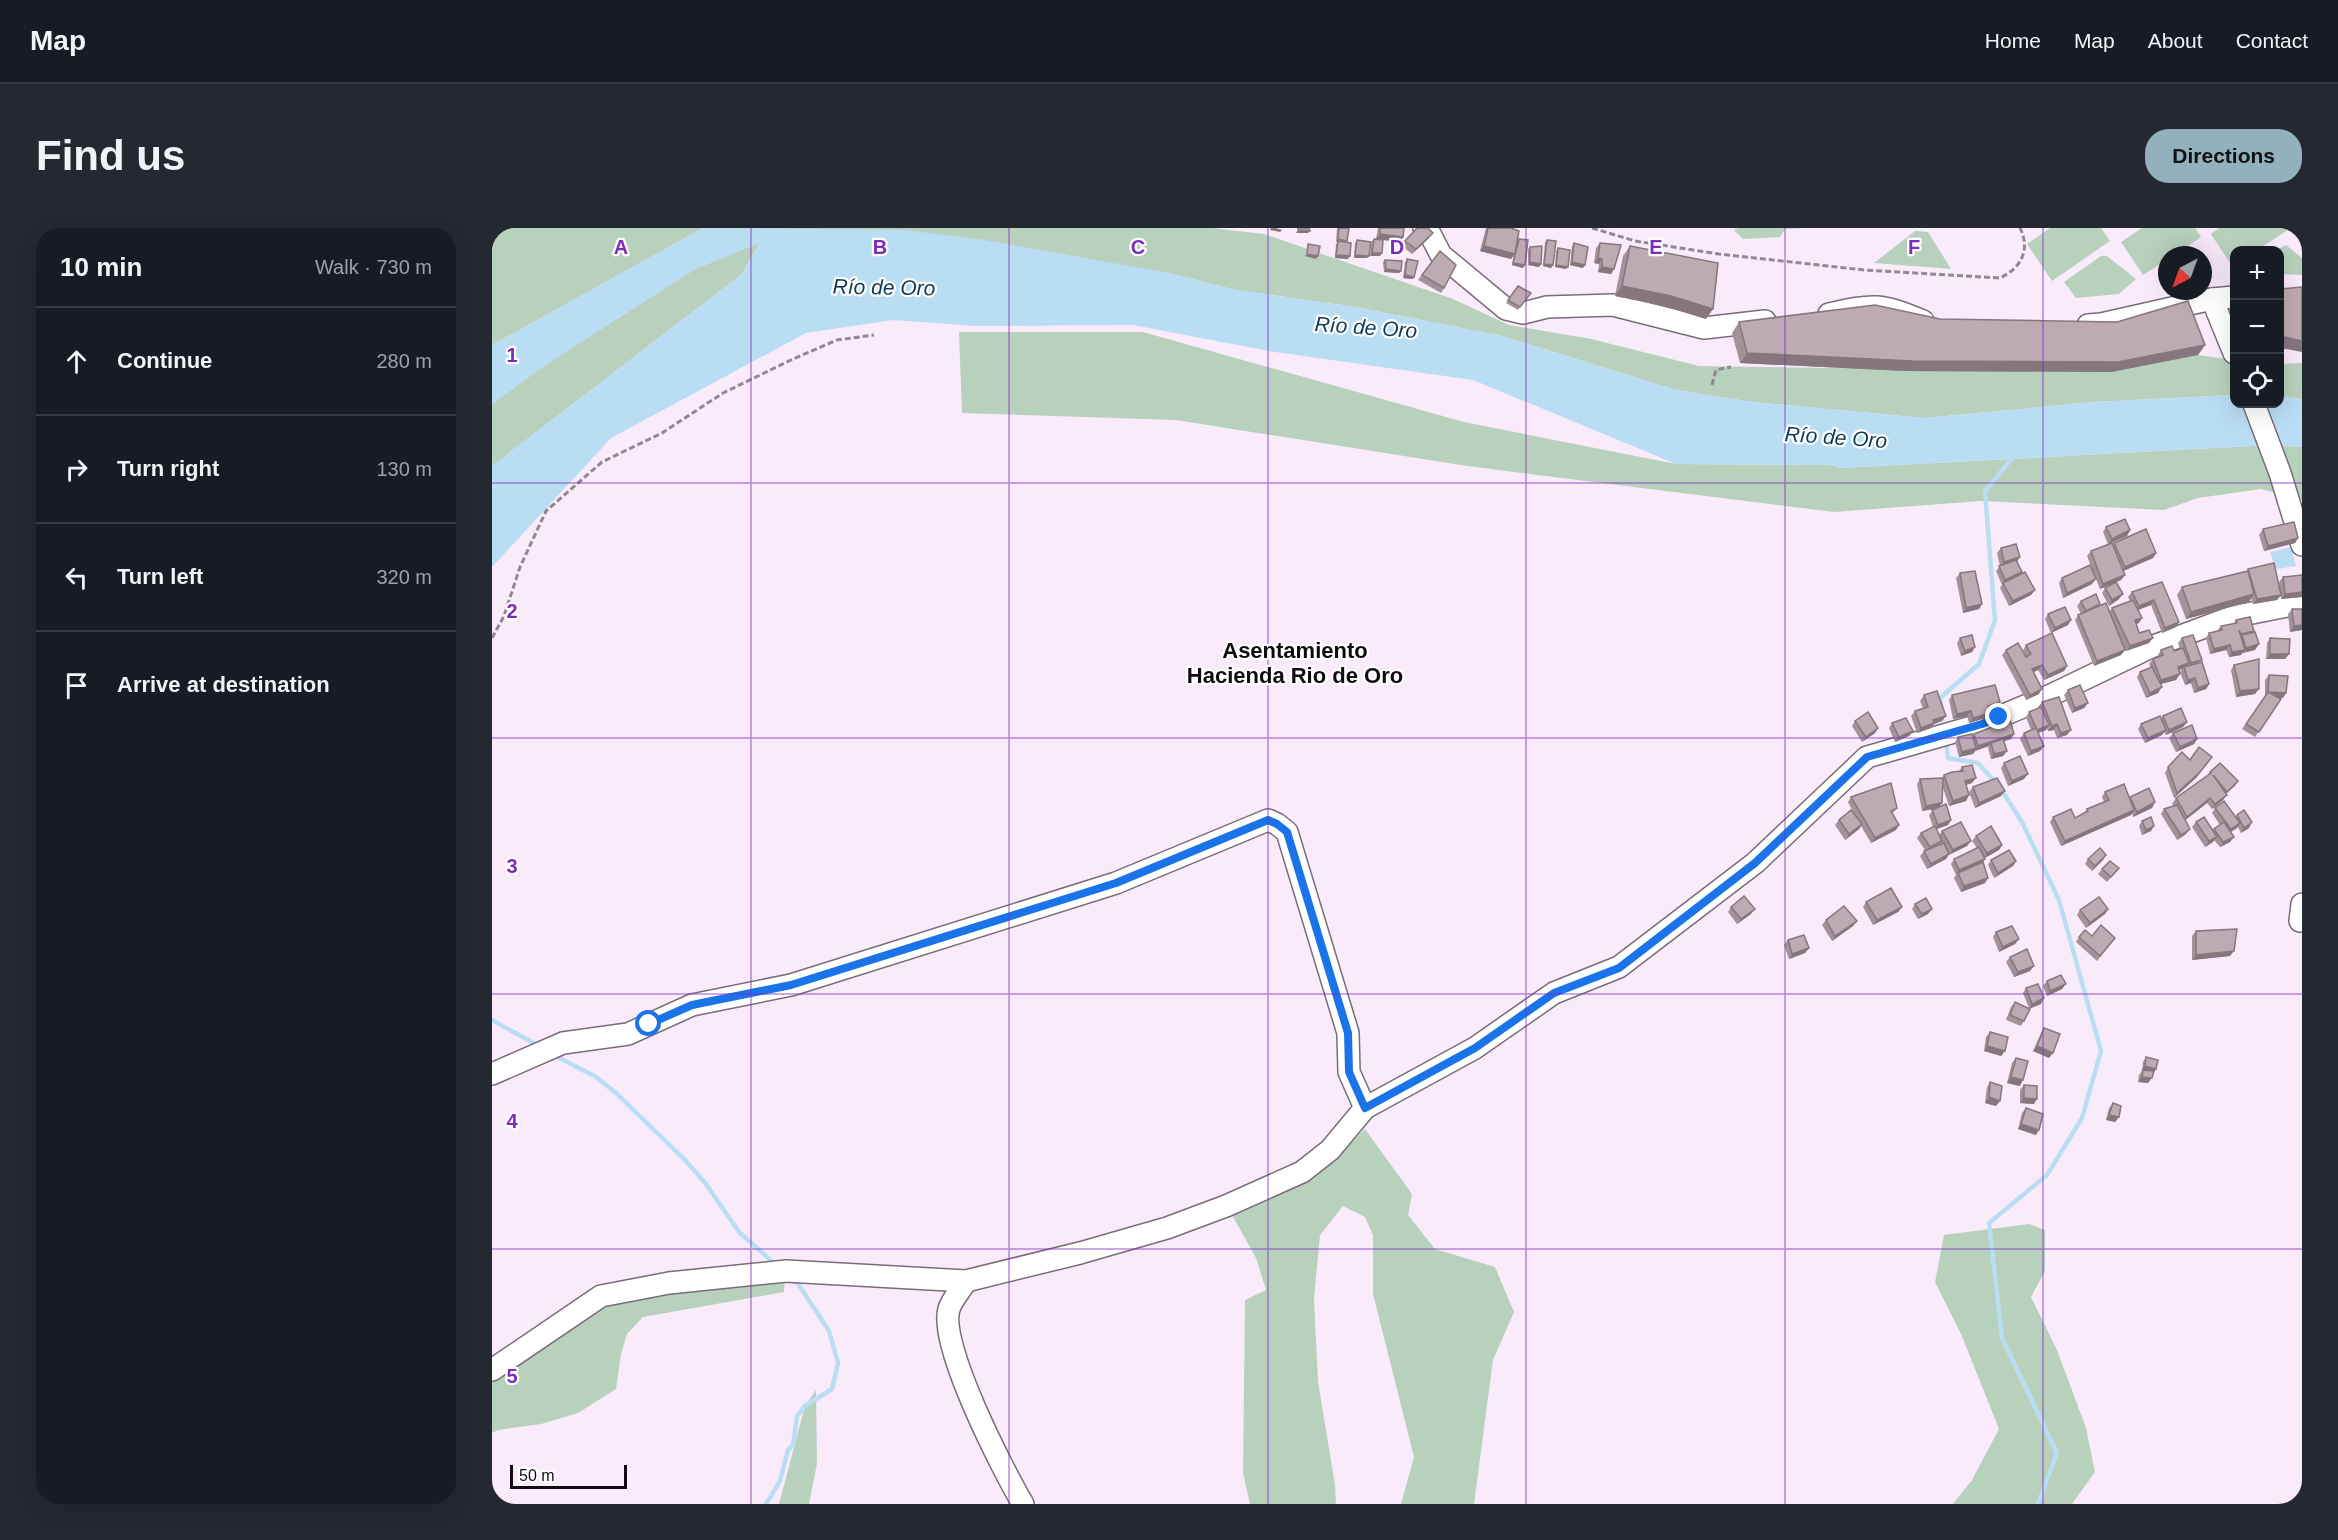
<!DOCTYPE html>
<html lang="en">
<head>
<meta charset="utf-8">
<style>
	body { margin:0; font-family:Arial,sans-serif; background:#242831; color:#f1f3f6 }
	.controls { position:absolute; right:18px; top:18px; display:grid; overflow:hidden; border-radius:12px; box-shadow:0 6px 24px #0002 }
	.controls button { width:54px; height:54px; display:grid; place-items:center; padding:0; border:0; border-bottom:2px solid #363941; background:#171b24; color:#f1f3f6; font:30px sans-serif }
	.compass { position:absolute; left:1666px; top:18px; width:54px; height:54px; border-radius:50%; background:#171b24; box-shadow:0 6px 24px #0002; rotate:221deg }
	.scale { position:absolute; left:18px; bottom:15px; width:117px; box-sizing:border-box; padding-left:6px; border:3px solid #100b10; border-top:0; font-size:16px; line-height:21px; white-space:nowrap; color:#100b10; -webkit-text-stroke:4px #fefefe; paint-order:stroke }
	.stop { position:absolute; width:18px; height:18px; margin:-14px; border:4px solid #1a73e8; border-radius:50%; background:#fff }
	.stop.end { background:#1a73e8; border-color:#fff; box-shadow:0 2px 6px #0008 }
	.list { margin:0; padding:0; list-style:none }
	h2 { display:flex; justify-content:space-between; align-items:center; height:78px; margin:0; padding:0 24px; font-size:26px }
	h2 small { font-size:20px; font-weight:400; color:#9ea1a6 }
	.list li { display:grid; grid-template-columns:39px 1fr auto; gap:18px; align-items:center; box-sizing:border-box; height:108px; padding:0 24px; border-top:2px solid #363941 }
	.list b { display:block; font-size:22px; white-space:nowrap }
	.list em { font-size:20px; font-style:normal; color:#9ea1a6 }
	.icon { flex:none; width:33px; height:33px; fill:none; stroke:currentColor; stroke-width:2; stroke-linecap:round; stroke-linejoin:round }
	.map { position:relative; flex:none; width:1810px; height:1276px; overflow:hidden; border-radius:24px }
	header { display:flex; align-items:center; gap:36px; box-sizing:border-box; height:84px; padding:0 30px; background:#171b24; border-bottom:2px solid #363941 }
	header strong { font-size:28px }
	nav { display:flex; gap:33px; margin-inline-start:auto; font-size:21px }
	.intro { display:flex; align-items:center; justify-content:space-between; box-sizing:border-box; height:144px; padding:0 36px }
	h1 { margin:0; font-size:42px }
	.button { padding:15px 27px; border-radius:24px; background:#92b1bc; color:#111; font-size:21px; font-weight:700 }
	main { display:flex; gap:36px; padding:0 36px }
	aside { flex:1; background:#171b24; border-radius:24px; box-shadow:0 6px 24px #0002 }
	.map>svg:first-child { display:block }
	.green { fill:#b8d1bd }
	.water { fill:#b9ddf3 }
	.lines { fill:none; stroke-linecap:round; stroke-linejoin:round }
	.stream { stroke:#b9ddf3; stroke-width:4.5 }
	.minor-casing { stroke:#796c79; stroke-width:24 }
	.path { stroke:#928892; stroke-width:3; stroke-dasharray:6 3; stroke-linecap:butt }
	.minor { stroke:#fff; stroke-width:21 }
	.wall { fill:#a39299 }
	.shaded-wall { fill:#85777d }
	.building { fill:#beaab2; stroke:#85777d; stroke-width:1.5 }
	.route { stroke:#1a73e8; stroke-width:8 }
	.grid { fill:none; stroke:#7b2cbf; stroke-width:1.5; stroke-opacity:0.55 }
	.labels { text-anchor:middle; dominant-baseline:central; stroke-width:4.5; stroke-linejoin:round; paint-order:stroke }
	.water-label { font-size:21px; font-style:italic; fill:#0c3b52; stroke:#fefefe }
	.quarter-label { font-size:22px; font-weight:bold; fill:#100b10; stroke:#fefefe }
	.grid-label { font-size:20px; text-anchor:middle; font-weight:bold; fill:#7b2cbf; stroke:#fefefe; stroke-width:4.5; stroke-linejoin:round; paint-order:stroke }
</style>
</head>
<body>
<header>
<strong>Map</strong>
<nav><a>Home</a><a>Map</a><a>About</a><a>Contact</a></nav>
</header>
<div class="intro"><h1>Find us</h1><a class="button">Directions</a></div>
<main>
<aside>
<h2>10 min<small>Walk · 730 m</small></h2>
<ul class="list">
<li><svg class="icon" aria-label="ahead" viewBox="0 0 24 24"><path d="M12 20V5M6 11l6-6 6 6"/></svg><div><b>Continue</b></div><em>280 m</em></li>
<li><svg class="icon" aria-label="right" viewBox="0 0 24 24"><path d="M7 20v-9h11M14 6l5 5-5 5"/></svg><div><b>Turn right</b></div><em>130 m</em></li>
<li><svg class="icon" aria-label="left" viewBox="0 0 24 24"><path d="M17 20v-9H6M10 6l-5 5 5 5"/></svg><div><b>Turn left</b></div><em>320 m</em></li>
<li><svg class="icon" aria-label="arrive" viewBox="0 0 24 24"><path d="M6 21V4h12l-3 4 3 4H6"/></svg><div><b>Arrive at destination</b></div></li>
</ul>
</aside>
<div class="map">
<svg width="1810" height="1276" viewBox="0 0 1810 1276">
	<rect width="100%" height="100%" fill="#faebfa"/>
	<g class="green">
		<path d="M 0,0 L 720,0 L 772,6 L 961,71 L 1017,97 L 1099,111 L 1207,138 L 1342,140 L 1706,127 L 1742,132 L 1742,167 L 1602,174 L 1432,190 L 1261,174 L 1184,162 L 1010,108 L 863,79 L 739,61 L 677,45 L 586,30 L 211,0 L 0,117 Z"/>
		<path d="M 1246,0 L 1312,0 L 1293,1 L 1288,9 L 1251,11 L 1242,2 Z"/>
		<path d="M 1558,0 L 1609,0 L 1618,13 L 1560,53 L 1535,16 Z"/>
		<path d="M 1650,0 L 1703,0 L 1709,9 L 1682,27 L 1675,27 L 1675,32 L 1651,47 L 1629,14 Z"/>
		<path d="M 1727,0 L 1799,0 L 1765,22 L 1742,22 L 1742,37 L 1740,38 L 1719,6 Z"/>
		<path d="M 1423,3 L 1436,4 L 1459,41 L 1382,35 Z"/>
		<path d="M 268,14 L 250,46 L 0,238 L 0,176 L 54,136 L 203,41 Z"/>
		<path d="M 1794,17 L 1810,30 L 1810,47 L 1788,46 L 1788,22 L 1784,22 Z"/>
		<path d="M 1609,28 L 1615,28 L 1644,51 L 1627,66 L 1584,70 L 1572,54 Z"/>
		<path d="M 467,104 L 651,104 L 972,194 L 1184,236 L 1338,237 L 1349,240 L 1778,217 L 1810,219 L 1810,272 L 1769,261 L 1706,270 L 1672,282 L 1489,273 L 1342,284 L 975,238 L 684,192 L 470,185 Z"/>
		<path d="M 1810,135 L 1810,171 L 1788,169 L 1788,136 Z"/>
		<path d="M 873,901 L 920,966 L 916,987 L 943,1021 L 1003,1039 L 1022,1084 L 1001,1132 L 982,1276 L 909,1276 L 922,1229 L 881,1066 L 881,1007 L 873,989 L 851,978 L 828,1007 L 822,1070 L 826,1154 L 843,1257 L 844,1276 L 758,1276 L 751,1245 L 753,1072 L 774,1062 L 764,1030 L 735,978 L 843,931 Z"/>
		<path d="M 1537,996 L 1553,1002 L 1553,1043 L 1539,1069 L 1565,1122 L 1594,1200 L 1603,1244 L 1580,1276 L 1461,1276 L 1480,1252 L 1507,1201 L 1469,1106 L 1443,1054 L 1452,1007 Z"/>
		<path d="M 293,1049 L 292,1064 L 151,1089 L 135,1106 L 129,1126 L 124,1161 L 86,1185 L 49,1196 L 6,1202 L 0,1205 L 0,1143 L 109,1074 Z"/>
		<path d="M 324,1162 L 325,1235 L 317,1276 L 287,1276 L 313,1178 Z"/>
	</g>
	<g class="water">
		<path d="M 211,0 L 413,2 L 493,12 L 677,45 L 739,61 L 863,79 L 1010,108 L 1184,162 L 1261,174 L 1432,190 L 1602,174 L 1742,167 L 1742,176 L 1788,176 L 1788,169 L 1810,171 L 1810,219 L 1778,217 L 1349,240 L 1338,237 L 1184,236 L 981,152 L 777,123 L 641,97 L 484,98 L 401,92 L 314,105 L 119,210 L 0,339 L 0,238 L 250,46 L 268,15 L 203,41 L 55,136 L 0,176 L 0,117 Z"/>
		<path d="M 1799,319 L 1804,338 L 1784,341 L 1778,324 Z"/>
	</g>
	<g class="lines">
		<g class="stream">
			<path d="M 1449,479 L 1448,470 L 1487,436 L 1503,392 L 1493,263 L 1522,228"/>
			<path d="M 1454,511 L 1456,530 L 1486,535 L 1504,555"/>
			<path d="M 1509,561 L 1530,594 L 1567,672 L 1609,823 L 1590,890 L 1555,947 L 1497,995 L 1510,1110 L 1565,1225 L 1546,1276"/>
			<path d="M 0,792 L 47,818"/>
			<path d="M 62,827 L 104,849 L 124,865 L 193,932 L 214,956 L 247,1004 L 284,1037"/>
			<path d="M 274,1276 L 288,1253 L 296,1222 L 301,1217 L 305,1188 L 313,1178 L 340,1161 L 346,1135 L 337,1103 L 305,1054 L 299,1052"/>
		</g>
		<defs>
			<g id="minor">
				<path d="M 932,0 L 937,4 L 949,27 L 1014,81 L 1031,85 L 1055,79 L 1121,77 L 1212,100 L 1273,93"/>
				<path d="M 1720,71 L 1742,125"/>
				<path d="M 1337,86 C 1382,76 1388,75 1431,93"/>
				<path d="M 1596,97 L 1609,96 L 1720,71 L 1742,69"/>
				<path d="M 1762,176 L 1788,245 L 1810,317"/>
				<path d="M 1808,693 L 1810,676"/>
				<path d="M 0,846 L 71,815 L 136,806 L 200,777 L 299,757 L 624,655 L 776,592 L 785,596 L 795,604 L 856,805 L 857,844 L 873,880"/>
				<path d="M 474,1053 C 469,1062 460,1071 457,1081 C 446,1116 511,1242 531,1276"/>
				<path d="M 0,1142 L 109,1068 L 177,1055 L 294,1043 L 474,1053 L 588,1025 L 675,1000 L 734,978 L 810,944 L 838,922 L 873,880 L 983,820 L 1062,765 L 1127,739 L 1263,635 L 1375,529 L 1490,496 L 1557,468 L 1659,419 L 1740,389 L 1810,375"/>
			</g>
		</defs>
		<use href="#minor" class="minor-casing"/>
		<g class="path">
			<path d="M 1100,0 L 1143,13 L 1227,26 L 1372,42 L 1508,50 C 1529,40 1539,22 1528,0"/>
			<path d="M 1220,157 L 1224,142 L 1239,139"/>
			<path d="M 0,410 L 12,388 L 28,339 L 54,283 L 110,234 L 170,205 L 231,165 L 301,131 L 345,112 L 382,107"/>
		</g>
		<use href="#minor" class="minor"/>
	</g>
	<g class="wall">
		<path d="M 845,0 L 857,0 L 854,14 L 856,31 L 843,30 L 844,16 L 846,14 L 844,14 Z"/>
		<path d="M 886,0 L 912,0 L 911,9 L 908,14 L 891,12 L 888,28 L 878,28 L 880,13 L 882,11 L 884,11 Z"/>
		<path d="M 994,0 L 1019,0 L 1025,14 L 1027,11 L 1031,40 L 1020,37 L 1022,26 L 1019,31 L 988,23 Z"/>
		<path d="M 937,10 L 920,26 L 910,18 L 913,13 Z"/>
		<path d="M 865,12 L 877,28 L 875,30 L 862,30 L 863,15 Z"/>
		<path d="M 1055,12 L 1061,37 L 1059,40 L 1051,38 L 1053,14 Z"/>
		<path d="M 1082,15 L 1091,40 L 1078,37 L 1080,18 Z"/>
		<path d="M 1108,15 L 1122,41 L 1119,46 L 1106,44 L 1107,36 L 1102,35 L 1104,20 Z"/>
		<path d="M 1138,18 L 1214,91 L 1172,78 L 1123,68 L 1131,28 Z"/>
		<path d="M 1038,19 L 1047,39 L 1036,37 L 1036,21 Z"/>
		<path d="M 1066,20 L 1074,41 L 1063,39 L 1064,23 Z"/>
		<path d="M 948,23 L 952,60 L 949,65 L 926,52 Z"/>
		<path d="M 915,31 L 922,49 L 921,51 L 911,50 L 913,34 Z"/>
		<path d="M 893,32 L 909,43 L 907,45 L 892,44 L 891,34 Z"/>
		<path d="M 1026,58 L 1039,65 L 1026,82 L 1014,75 Z"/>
		<path d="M 1743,71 L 1743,97 L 1741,73 Z"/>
		<path d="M 1448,91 L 1713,117 L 1706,127 L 1619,144 L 1413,143 L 1248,135 L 1240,105 L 1247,94 Z"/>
		<path d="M 1614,299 L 1638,302 L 1635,308 L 1616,316 L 1611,304 Z"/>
		<path d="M 1771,301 L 1806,310 L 1803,315 L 1772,323 L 1767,307 Z"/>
		<path d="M 1622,315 L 1664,325 L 1661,330 L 1631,343 L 1633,347 L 1629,352 L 1608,361 L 1595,328 L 1599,323 L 1621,317 Z"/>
		<path d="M 1509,320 L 1528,329 L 1525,334 L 1530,344 L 1528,346 L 1543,362 L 1539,367 L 1517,378 L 1508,360 L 1510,357 L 1504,343 L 1508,338 L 1505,325 Z"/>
		<path d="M 1756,341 L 1788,365 L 1787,354 L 1791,349 L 1810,347 L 1810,369 L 1789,371 L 1789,367 L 1785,372 L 1761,376 L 1759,369 L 1757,374 L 1694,391 L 1685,367 L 1690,359 L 1754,344 Z"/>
		<path d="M 1468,345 L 1490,376 L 1487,381 L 1471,385 L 1464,350 Z"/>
		<path d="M 1570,350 L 1600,356 L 1571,370 L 1567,355 Z"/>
		<path d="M 1670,354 L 1687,394 L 1684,399 L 1670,405 L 1659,377 L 1646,382 L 1647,395 L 1644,396 L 1647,405 L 1657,415 L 1634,423 L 1628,410 L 1633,422 L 1629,427 L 1602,438 L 1583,392 L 1586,387 L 1589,386 L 1585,378 L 1589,373 L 1606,379 L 1617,384 L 1620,380 L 1638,373 L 1636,369 L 1640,364 Z"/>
		<path d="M 1613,360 L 1627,371 L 1617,378 L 1610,365 Z"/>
		<path d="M 1800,381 L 1810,402 L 1798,404 L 1796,386 Z"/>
		<path d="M 1556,386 L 1576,397 L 1559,405 L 1553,391 Z"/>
		<path d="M 1744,392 L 1762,403 L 1761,404 L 1763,422 L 1750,425 L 1749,427 L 1737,429 L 1734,422 L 1718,426 L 1714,410 L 1717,405 L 1725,403 L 1729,398 L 1742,395 Z"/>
		<path d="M 1468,410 L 1483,419 L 1480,424 L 1469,428 L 1465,415 Z"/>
		<path d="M 1690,410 L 1708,434 L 1717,456 L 1714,461 L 1702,465 L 1699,455 L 1693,457 L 1688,444 L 1690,441 L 1687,442 L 1684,452 L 1668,456 L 1666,465 L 1654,470 L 1645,449 L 1648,444 L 1659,440 L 1657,436 L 1661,431 L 1666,429 L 1666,427 L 1669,422 L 1682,423 L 1688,421 L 1686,415 Z"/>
		<path d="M 1778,410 L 1797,426 L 1793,431 L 1774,431 L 1775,415 Z"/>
		<path d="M 1534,417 L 1575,438 L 1572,443 L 1552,452 L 1546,442 L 1542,444 L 1547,466 L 1534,472 L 1510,427 L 1514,422 L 1534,429 L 1531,422 Z"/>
		<path d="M 1742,437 L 1767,461 L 1763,466 L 1744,469 L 1739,442 Z"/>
		<path d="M 1777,447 L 1794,465 L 1791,470 L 1787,470 L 1789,471 L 1763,509 L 1750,501 L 1773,469 L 1773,452 Z"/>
		<path d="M 1576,462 L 1596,475 L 1592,480 L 1580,485 L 1572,467 Z"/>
		<path d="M 1432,467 L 1454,488 L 1450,493 L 1442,496 L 1439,500 L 1425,505 L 1419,488 L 1423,483 L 1431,480 L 1428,473 Z"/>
		<path d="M 1460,467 L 1508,474 L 1505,479 L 1497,482 L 1498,485 L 1494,490 L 1477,495 L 1475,488 L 1461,491 L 1457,472 Z"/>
		<path d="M 1550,474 L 1575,507 L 1565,510 L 1562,502 L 1556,503 L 1555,500 L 1554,502 L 1546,505 L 1552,518 L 1548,523 L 1536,528 L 1528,511 L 1532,505 L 1539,502 L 1534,489 L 1537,484 L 1547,480 L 1546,479 Z"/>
		<path d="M 1671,488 L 1695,494 L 1691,499 L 1674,507 L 1672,504 L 1670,507 L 1653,515 L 1646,501 L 1649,496 L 1669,490 Z"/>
		<path d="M 1363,493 L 1386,500 L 1383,505 L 1370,514 L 1360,498 Z"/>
		<path d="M 1400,495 L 1421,503 L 1417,508 L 1403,514 L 1397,500 Z"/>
		<path d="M 1681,505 L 1705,511 L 1702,516 L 1684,524 L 1677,510 Z"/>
		<path d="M 1482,506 L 1522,506 L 1519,511 L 1512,513 L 1515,523 L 1511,528 L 1499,531 L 1496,520 L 1497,518 L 1483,523 L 1481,526 L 1467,529 L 1463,514 L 1466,509 L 1481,508 Z"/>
		<path d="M 1512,535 L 1532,551 L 1516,558 L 1509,540 Z"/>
		<path d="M 1470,539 L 1480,555 L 1474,557 L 1477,567 L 1474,573 L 1457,578 L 1450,557 L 1450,575 L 1447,579 L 1459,592 L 1456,597 L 1444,601 L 1447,607 L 1450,603 L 1475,618 L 1457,626 L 1454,631 L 1435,641 L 1428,628 L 1433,622 L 1425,610 L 1429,605 L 1441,599 L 1437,587 L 1442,581 L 1430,583 L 1425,556 L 1428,551 L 1450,550 L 1452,547 L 1467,543 Z"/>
		<path d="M 1676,539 L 1705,549 L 1682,570 L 1673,545 Z"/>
		<path d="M 1718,544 L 1746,553 L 1743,558 L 1734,566 L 1731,572 L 1720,581 L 1715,575 L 1693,592 L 1694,606 L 1685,612 L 1669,586 L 1672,581 L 1682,578 L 1680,576 L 1684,570 L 1715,548 Z"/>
		<path d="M 1481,559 L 1509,568 L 1483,580 L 1477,564 Z"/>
		<path d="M 1613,564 L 1638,570 L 1638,569 L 1663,574 L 1660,580 L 1641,589 L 1640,585 L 1639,587 L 1569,618 L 1558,594 L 1561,589 L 1583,590 L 1592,585 L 1595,581 L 1612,574 L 1610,569 Z"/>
		<path d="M 1359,569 L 1405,580 L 1401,585 L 1404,602 L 1379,615 L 1369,598 L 1367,601 L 1353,612 L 1343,597 L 1347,592 L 1362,586 L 1356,574 Z"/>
		<path d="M 1723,580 L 1744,589 L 1745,587 L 1757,600 L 1749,605 L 1746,599 L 1739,604 L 1738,614 L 1728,619 L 1722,612 L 1721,614 L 1713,619 L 1700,599 L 1704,594 L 1721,603 L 1728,597 L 1720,585 Z"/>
		<path d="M 1650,593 L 1659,603 L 1650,607 L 1647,598 Z"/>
		<path d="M 1484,608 L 1507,622 L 1492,630 L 1493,631 L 1490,634 L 1493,655 L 1469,664 L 1462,650 L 1464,647 L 1459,636 L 1462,631 L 1485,620 L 1480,613 Z"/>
		<path d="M 1596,631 L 1611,632 L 1600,643 L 1593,636 Z"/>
		<path d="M 1499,632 L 1524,633 L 1521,638 L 1502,650 L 1496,637 Z"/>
		<path d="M 1627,640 L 1615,654 L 1606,646 L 1610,641 Z"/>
		<path d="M 1374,674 L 1410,679 L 1406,684 L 1381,697 L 1371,679 Z"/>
		<path d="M 1423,676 L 1436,686 L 1426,691 L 1420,681 Z"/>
		<path d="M 1239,679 L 1259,686 L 1245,696 L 1236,684 Z"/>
		<path d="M 1616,681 L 1613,686 L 1594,700 L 1585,687 L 1588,682 Z"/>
		<path d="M 1334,692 L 1365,693 L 1361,698 L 1340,713 L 1330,697 Z"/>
		<path d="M 1704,703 L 1738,728 L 1700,732 L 1700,708 Z"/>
		<path d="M 1504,704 L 1527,711 L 1523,716 L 1507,724 L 1501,709 Z"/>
		<path d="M 1600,708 L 1623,710 L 1605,733 L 1584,714 L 1587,709 Z"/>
		<path d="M 1296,712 L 1317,720 L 1313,725 L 1297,731 L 1292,717 Z"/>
		<path d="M 1518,729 L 1538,743 L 1522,749 L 1514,734 Z"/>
		<path d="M 1555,753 L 1570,761 L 1555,768 L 1551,758 Z"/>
		<path d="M 1534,760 L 1549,776 L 1537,780 L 1532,793 L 1529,798 L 1514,792 L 1519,779 L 1523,774 L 1537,780 L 1531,765 Z"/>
		<path d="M 1552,800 L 1557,830 L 1541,823 L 1549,805 Z"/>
		<path d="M 1498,804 L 1513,823 L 1509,828 L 1492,823 L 1494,809 Z"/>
		<path d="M 1654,829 L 1664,841 L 1656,855 L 1646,854 L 1647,847 L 1650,843 L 1651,834 Z"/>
		<path d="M 1524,830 L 1528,858 L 1515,855 L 1520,835 Z"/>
		<path d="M 1498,854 L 1504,878 L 1493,875 L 1495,859 Z"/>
		<path d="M 1532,857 L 1542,876 L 1528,875 L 1528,862 Z"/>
		<path d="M 1621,875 L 1627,889 L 1623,894 L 1614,892 L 1617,880 Z"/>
		<path d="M 1534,880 L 1544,907 L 1526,901 L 1530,885 Z"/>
	</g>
	<g class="shaded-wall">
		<path d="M 779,0 L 784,0 L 790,2 L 788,4 L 778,2 Z"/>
		<path d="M 806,2 L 818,3 L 816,5 L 804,5 Z"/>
		<path d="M 941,5 L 937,10 L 920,26 L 924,21 Z"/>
		<path d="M 888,6 L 911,9 L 908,14 L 884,11 Z"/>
		<path d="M 992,18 L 1023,26 L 1019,31 L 988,23 Z"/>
		<path d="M 880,25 L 890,25 L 888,28 L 878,28 Z"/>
		<path d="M 815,26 L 826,28 L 824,31 L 813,28 Z"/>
		<path d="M 844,27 L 858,28 L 856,31 L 843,30 Z"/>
		<path d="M 863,27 L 877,28 L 875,30 L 862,30 Z"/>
		<path d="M 1106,30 L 1110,31 L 1107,36 L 1102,35 Z"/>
		<path d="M 1038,34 L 1049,36 L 1047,39 L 1036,37 Z"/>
		<path d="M 1080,34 L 1093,37 L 1091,40 L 1078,37 Z"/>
		<path d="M 1021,35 L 1033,37 L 1031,40 L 1020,37 Z"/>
		<path d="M 1052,36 L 1061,37 L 1059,40 L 1051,38 Z"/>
		<path d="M 1064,37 L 1076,39 L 1074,41 L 1063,39 Z"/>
		<path d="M 1110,39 L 1122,41 L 1119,46 L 1106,44 Z"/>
		<path d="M 894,41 L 909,43 L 907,45 L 892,44 Z"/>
		<path d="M 913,47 L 922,49 L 921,51 L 911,50 Z"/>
		<path d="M 1130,58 L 1179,68 L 1221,81 L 1214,91 L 1172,78 L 1123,68 Z"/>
		<path d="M 1788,108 L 1810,113 L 1810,124 L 1788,120 Z"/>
		<path d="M 1713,117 L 1706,127 L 1619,144 L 1413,143 L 1248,135 L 1255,125 Z"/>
		<path d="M 1638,302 L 1635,308 L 1616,316 L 1620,311 Z"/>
		<path d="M 1806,310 L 1803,315 L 1772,323 L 1776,318 Z"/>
		<path d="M 1664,325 L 1661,330 L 1629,344 L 1633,339 Z"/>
		<path d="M 1528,329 L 1524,334 L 1509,339 L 1512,334 Z"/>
		<path d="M 1530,344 L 1526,350 L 1511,355 L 1510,357 L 1513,352 Z"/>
		<path d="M 1633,347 L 1629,352 L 1608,361 L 1611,356 Z"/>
		<path d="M 1604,351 L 1600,356 L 1571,370 L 1575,365 Z"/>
		<path d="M 1543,362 L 1539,367 L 1517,378 L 1521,373 Z"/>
		<path d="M 1810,364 L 1810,369 L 1789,371 L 1793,366 Z"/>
		<path d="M 1631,366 L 1627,371 L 1617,378 L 1620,372 Z"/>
		<path d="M 1762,366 L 1757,374 L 1694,391 L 1699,384 Z"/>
		<path d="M 1789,367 L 1785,372 L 1761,376 L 1765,371 Z"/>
		<path d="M 1662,372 L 1659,377 L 1643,383 L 1647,378 Z"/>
		<path d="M 1490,376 L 1487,381 L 1471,385 L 1474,380 Z"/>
		<path d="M 1650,390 L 1647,395 L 1640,397 L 1643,392 Z"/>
		<path d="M 1579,392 L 1576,397 L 1559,405 L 1563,400 Z"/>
		<path d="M 1687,394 L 1684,399 L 1670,405 L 1673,400 Z"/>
		<path d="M 1810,397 L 1810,402 L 1798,404 L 1802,398 Z"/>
		<path d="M 1661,410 L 1657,415 L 1634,423 L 1638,418 Z"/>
		<path d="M 1767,416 L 1763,422 L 1750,425 L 1749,427 L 1737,429 L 1740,424 L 1752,422 L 1754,420 Z"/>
		<path d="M 1738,417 L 1734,422 L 1718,426 L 1722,421 Z"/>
		<path d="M 1483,419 L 1480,424 L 1469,428 L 1473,423 Z"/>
		<path d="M 1633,422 L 1629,427 L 1602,438 L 1605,433 Z"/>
		<path d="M 1778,426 L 1797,426 L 1793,431 L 1774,431 Z"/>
		<path d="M 1697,435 L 1693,440 L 1692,439 L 1690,441 L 1682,444 L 1686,439 Z"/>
		<path d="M 1550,437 L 1546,442 L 1536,446 L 1540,441 Z"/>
		<path d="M 1575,438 L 1572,443 L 1552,452 L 1556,447 Z"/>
		<path d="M 1688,446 L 1684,452 L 1665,457 L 1669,452 Z"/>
		<path d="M 1703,450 L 1699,455 L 1693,457 L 1696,452 Z"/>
		<path d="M 1717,456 L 1714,461 L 1702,465 L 1706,460 Z"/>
		<path d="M 1670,459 L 1666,465 L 1654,470 L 1658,465 Z"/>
		<path d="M 1550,461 L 1547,466 L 1534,472 L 1538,467 Z"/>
		<path d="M 1767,461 L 1763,466 L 1744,469 L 1748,463 Z"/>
		<path d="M 1776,464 L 1794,465 L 1791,470 L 1773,469 Z"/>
		<path d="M 1508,474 L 1505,479 L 1492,483 L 1496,478 Z"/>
		<path d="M 1596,475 L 1592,480 L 1580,485 L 1583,480 Z"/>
		<path d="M 1479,483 L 1475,488 L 1461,491 L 1465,486 Z"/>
		<path d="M 1498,485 L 1494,490 L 1477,495 L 1481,490 Z"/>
		<path d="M 1454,488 L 1450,493 L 1442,496 L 1439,500 L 1425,505 L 1429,500 L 1441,492 Z"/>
		<path d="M 1695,494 L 1691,499 L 1674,507 L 1677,502 Z"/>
		<path d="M 1565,496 L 1562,502 L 1556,503 L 1560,498 Z"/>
		<path d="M 1557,497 L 1554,502 L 1541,507 L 1545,502 Z"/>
		<path d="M 1386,500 L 1383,505 L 1370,514 L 1374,509 Z"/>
		<path d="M 1579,502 L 1575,507 L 1565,510 L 1569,505 Z"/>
		<path d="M 1674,502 L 1670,507 L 1653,515 L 1656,510 Z"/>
		<path d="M 1421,503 L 1417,508 L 1403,514 L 1407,509 Z"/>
		<path d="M 1522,506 L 1519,511 L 1500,517 L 1499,515 L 1497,518 L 1483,523 L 1481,526 L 1467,529 L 1470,524 L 1484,521 L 1486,518 Z"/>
		<path d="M 1705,511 L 1702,516 L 1684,524 L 1688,519 Z"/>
		<path d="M 1552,518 L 1548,523 L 1536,528 L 1539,523 Z"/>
		<path d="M 1515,523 L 1511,528 L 1499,531 L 1502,526 Z"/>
		<path d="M 1720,529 L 1705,549 L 1682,570 L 1685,565 Z"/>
		<path d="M 1536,546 L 1532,551 L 1516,558 L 1520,553 Z"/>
		<path d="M 1484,550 L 1480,555 L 1470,558 L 1473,553 Z"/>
		<path d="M 1513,563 L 1509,568 L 1483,580 L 1487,575 Z"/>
		<path d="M 1477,567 L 1474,573 L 1457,578 L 1461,573 Z"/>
		<path d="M 1735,567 L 1731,572 L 1720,581 L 1723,576 Z"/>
		<path d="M 1718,570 L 1715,575 L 1691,594 L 1695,589 Z"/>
		<path d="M 1663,574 L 1660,580 L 1641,589 L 1645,584 Z"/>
		<path d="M 1450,575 L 1446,580 L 1430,583 L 1434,578 Z"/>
		<path d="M 1642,582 L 1639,587 L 1569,618 L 1573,613 Z"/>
		<path d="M 1459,592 L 1456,597 L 1442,602 L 1446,597 Z"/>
		<path d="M 1760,594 L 1757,600 L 1749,605 L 1752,600 Z"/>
		<path d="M 1748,595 L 1745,600 L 1735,606 L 1739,601 Z"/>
		<path d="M 1370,596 L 1367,601 L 1353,612 L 1357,606 Z"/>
		<path d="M 1407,597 L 1404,602 L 1379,615 L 1383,610 Z"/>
		<path d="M 1662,598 L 1659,603 L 1650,607 L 1654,602 Z"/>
		<path d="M 1698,601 L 1694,606 L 1685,612 L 1689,607 Z"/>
		<path d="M 1725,609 L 1721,614 L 1713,619 L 1717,613 Z"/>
		<path d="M 1742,609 L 1738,614 L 1728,619 L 1731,614 Z"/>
		<path d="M 1479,613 L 1475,618 L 1457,627 L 1461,622 Z"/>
		<path d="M 1510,617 L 1507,622 L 1491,631 L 1495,625 Z"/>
		<path d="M 1457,626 L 1454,631 L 1435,641 L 1439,636 Z"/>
		<path d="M 1614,627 L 1611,632 L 1600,643 L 1603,638 Z"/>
		<path d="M 1493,631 L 1489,637 L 1466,645 L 1464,647 L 1467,642 Z"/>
		<path d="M 1524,633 L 1521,638 L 1502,650 L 1506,645 Z"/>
		<path d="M 1496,650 L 1493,655 L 1469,664 L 1472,658 Z"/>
		<path d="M 1410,679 L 1406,684 L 1381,697 L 1385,692 Z"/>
		<path d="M 1263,681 L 1259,686 L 1245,696 L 1249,691 Z"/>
		<path d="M 1440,681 L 1436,686 L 1426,691 L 1430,686 Z"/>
		<path d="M 1616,681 L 1613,686 L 1594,700 L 1598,695 Z"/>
		<path d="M 1365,693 L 1361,698 L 1340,713 L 1343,708 Z"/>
		<path d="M 1527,711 L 1523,716 L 1507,724 L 1511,719 Z"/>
		<path d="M 1317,720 L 1313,725 L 1297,731 L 1300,726 Z"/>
		<path d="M 1742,723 L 1738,728 L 1700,732 L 1704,727 Z"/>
		<path d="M 1542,738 L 1538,743 L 1522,749 L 1526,744 Z"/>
		<path d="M 1574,756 L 1570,761 L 1555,768 L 1558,763 Z"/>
		<path d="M 1552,770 L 1549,776 L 1537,781 L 1540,776 Z"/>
		<path d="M 1495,818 L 1513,823 L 1509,828 L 1492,823 Z"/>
		<path d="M 1545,818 L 1561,825 L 1557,830 L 1541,823 Z"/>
		<path d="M 1653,838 L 1664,841 L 1660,846 L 1651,842 L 1649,843 Z"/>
		<path d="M 1519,849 L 1531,852 L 1528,858 L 1515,855 Z"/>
		<path d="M 1650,849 L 1660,850 L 1656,855 L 1646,854 Z"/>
		<path d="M 1497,869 L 1508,873 L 1504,878 L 1493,875 Z"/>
		<path d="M 1532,870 L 1545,871 L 1542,876 L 1528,875 Z"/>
		<path d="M 1617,887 L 1627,889 L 1623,894 L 1614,892 Z"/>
		<path d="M 1529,896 L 1547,902 L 1544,907 L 1526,901 Z"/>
	</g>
	<g class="building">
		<path d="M 806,0 L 817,0 L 818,3 L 806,2 Z"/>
		<path d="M 847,0 L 857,0 L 855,13 L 846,11 Z"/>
		<path d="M 888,0 L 912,0 L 911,9 L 888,6 Z"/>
		<path d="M 925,0 L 936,0 L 941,5 L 924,21 L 913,13 Z"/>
		<path d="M 996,0 L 1019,0 L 1027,3 L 1023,26 L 992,18 Z"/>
		<path d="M 882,11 L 891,12 L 890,25 L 880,25 Z"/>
		<path d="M 1027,11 L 1036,12 L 1033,37 L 1021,35 Z"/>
		<path d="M 865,12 L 879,14 L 877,28 L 863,27 Z"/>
		<path d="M 1055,12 L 1064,13 L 1061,37 L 1052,36 Z"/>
		<path d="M 846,13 L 859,15 L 858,28 L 844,27 Z"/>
		<path d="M 1082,15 L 1096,19 L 1093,37 L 1080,34 Z"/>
		<path d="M 1108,15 L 1129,17 L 1122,41 L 1110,39 L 1110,31 L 1106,30 Z"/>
		<path d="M 816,16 L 828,18 L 826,28 L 815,26 Z"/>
		<path d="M 1050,18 L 1049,36 L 1038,34 L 1038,19 Z"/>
		<path d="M 1138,18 L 1226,35 L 1221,81 L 1179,68 L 1130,58 Z"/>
		<path d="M 1066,20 L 1078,22 L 1076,39 L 1064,37 Z"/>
		<path d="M 948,23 L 964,37 L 952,60 L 930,47 Z"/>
		<path d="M 915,31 L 926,33 L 922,49 L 913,47 Z"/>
		<path d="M 893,32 L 910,33 L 909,43 L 894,41 Z"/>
		<path d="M 1026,58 L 1039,65 L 1028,79 L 1016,72 Z"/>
		<path d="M 1810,59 L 1810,113 L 1788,108 L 1788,61 Z"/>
		<path d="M 1696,73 L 1713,117 L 1626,134 L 1420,133 L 1255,125 L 1247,94 L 1383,77 L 1448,91 L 1625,94 Z"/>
		<path d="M 1633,291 L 1638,302 L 1620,311 L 1614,299 Z"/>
		<path d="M 1802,294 L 1806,310 L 1776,318 L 1771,301 Z"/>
		<path d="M 1654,301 L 1664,325 L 1633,339 L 1622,315 Z"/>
		<path d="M 1620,315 L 1633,347 L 1611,356 L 1599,323 Z"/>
		<path d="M 1524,316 L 1528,329 L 1512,334 L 1509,320 Z"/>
		<path d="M 1524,332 L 1530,344 L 1513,352 L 1507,338 Z"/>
		<path d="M 1782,335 L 1789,367 L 1765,371 L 1756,341 Z"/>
		<path d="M 1598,337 L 1604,351 L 1575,365 L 1570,350 Z"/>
		<path d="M 1483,343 L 1490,376 L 1474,380 L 1468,345 Z"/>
		<path d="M 1756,343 L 1762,366 L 1699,384 L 1690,359 Z"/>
		<path d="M 1533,344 L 1543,362 L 1521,373 L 1511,355 Z"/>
		<path d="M 1810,347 L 1810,364 L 1793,366 L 1791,349 Z"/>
		<path d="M 1624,354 L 1631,366 L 1620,372 L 1613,360 Z"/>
		<path d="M 1670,354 L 1687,394 L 1673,400 L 1662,372 L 1647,378 L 1640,364 Z"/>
		<path d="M 1604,366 L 1608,376 L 1594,383 L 1589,373 Z"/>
		<path d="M 1641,372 L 1650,390 L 1643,392 L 1647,405 L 1657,402 L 1661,410 L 1638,418 L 1620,380 Z"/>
		<path d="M 1614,375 L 1633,422 L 1605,433 L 1586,387 Z"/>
		<path d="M 1573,379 L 1579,392 L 1563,400 L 1556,386 Z"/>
		<path d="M 1800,381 L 1810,381 L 1810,397 L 1802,398 Z"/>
		<path d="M 1758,389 L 1762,403 L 1749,406 L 1747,402 L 1753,422 L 1740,424 L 1738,417 L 1722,421 L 1717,405 L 1730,402 L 1729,398 L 1745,395 L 1744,392 Z"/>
		<path d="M 1763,404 L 1767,416 L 1754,420 L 1750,407 Z"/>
		<path d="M 1560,405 L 1575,438 L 1556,447 L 1550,437 L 1540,441 L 1550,461 L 1538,467 L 1514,422 L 1526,415 L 1534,429 L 1539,426 L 1534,417 Z"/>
		<path d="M 1480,407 L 1483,419 L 1473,423 L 1468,410 Z"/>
		<path d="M 1701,407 L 1710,432 L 1699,435 L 1690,410 Z"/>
		<path d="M 1778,410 L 1798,411 L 1797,426 L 1778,426 Z"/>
		<path d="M 1680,418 L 1682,423 L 1691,420 L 1697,435 L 1686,439 L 1688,446 L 1669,452 L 1661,431 L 1671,427 L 1669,422 Z"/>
		<path d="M 1767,431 L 1767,461 L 1748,463 L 1742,437 Z"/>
		<path d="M 1710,434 L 1717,456 L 1706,460 L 1703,450 L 1696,452 L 1692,439 Z"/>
		<path d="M 1660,439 L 1670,459 L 1658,465 L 1648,444 Z"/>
		<path d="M 1777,447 L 1796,448 L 1794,465 L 1776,464 Z"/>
		<path d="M 1503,457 L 1508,474 L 1496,478 L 1498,485 L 1481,490 L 1479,483 L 1465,486 L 1460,467 Z"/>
		<path d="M 1588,457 L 1596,475 L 1583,480 L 1576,462 Z"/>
		<path d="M 1445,463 L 1454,488 L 1441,492 L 1442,495 L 1429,500 L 1423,483 L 1436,479 L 1432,467 Z"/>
		<path d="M 1776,464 L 1789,471 L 1767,504 L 1754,496 Z"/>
		<path d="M 1567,469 L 1579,502 L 1569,505 L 1565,496 L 1560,498 L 1550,474 Z"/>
		<path d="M 1549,479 L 1557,497 L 1545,502 L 1537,484 Z"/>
		<path d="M 1689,480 L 1695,494 L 1677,502 L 1671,488 Z"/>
		<path d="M 1376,484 L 1386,500 L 1374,509 L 1363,493 Z"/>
		<path d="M 1668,488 L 1674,502 L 1656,510 L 1649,496 Z"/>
		<path d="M 1414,490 L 1421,503 L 1407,509 L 1400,495 Z"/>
		<path d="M 1518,492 L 1522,506 L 1486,518 L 1482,506 Z"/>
		<path d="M 1700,497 L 1705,511 L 1688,519 L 1681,505 Z"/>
		<path d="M 1544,500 L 1552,518 L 1539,523 L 1532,505 Z"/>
		<path d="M 1480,506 L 1484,520 L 1470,524 L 1466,509 Z"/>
		<path d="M 1511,511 L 1515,523 L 1502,526 L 1499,515 Z"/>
		<path d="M 1707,519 L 1720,529 L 1708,544 L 1685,565 L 1676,539 L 1690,524 L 1698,532 Z"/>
		<path d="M 1528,528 L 1536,546 L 1520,553 L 1512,535 Z"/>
		<path d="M 1728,535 L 1746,553 L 1735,564 L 1721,547 L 1735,567 L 1723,576 L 1718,570 L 1695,589 L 1684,570 L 1719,545 L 1718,544 Z"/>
		<path d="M 1480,537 L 1484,550 L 1473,553 L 1477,567 L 1461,573 L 1452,547 L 1460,544 L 1471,543 L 1470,539 Z"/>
		<path d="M 1451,550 L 1450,575 L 1434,578 L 1428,551 Z"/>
		<path d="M 1505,550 L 1513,563 L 1487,575 L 1481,559 Z"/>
		<path d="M 1399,555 L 1405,580 L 1399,583 L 1407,597 L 1383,610 L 1359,569 Z"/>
		<path d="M 1632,556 L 1642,582 L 1573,613 L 1561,589 L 1579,581 L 1583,590 L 1596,583 L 1595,581 L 1617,572 L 1613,564 Z"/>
		<path d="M 1657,560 L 1663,574 L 1645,584 L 1638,569 Z"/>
		<path d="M 1732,573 L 1748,595 L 1739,601 L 1723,580 Z"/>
		<path d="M 1454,576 L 1459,592 L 1446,597 L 1440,582 Z"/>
		<path d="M 1685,577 L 1698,601 L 1689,607 L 1672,581 Z"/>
		<path d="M 1359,582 L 1370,596 L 1357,606 L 1347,592 Z"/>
		<path d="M 1752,582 L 1760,594 L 1752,600 L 1745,587 Z"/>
		<path d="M 1659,589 L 1662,598 L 1654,602 L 1650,593 Z"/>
		<path d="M 1712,589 L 1725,609 L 1717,613 L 1704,594 Z"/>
		<path d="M 1469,594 L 1479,613 L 1461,622 L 1450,603 Z"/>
		<path d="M 1732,594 L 1742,609 L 1731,614 L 1722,601 Z"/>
		<path d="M 1443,598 L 1450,613 L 1438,619 L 1429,605 Z"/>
		<path d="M 1499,598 L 1510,617 L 1495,625 L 1484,608 Z"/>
		<path d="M 1452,615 L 1457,626 L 1439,636 L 1432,623 Z"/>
		<path d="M 1487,619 L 1493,631 L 1467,642 L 1462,631 Z"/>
		<path d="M 1608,620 L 1614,627 L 1603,638 L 1596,631 Z"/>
		<path d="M 1517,622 L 1524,633 L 1506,645 L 1499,632 Z"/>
		<path d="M 1618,633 L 1627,640 L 1619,649 L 1610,641 Z"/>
		<path d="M 1491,634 L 1496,650 L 1472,658 L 1466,645 Z"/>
		<path d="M 1399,660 L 1410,679 L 1385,692 L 1374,674 Z"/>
		<path d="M 1252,668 L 1263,681 L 1249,691 L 1239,679 Z"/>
		<path d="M 1607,669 L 1616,681 L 1598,695 L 1588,682 Z"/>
		<path d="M 1434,670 L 1440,681 L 1430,686 L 1423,676 Z"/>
		<path d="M 1352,678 L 1365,693 L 1343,708 L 1334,692 Z"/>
		<path d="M 1609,697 L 1623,710 L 1608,728 L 1587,709 L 1593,702 L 1600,708 Z"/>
		<path d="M 1520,698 L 1527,711 L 1511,719 L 1504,704 Z"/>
		<path d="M 1745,701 L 1742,723 L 1704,727 L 1704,703 Z"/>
		<path d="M 1312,707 L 1317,720 L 1300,726 L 1296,712 Z"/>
		<path d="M 1535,721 L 1542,738 L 1526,744 L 1518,729 Z"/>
		<path d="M 1569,747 L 1574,756 L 1558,763 L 1555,753 Z"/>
		<path d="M 1546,756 L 1552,770 L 1540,776 L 1534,760 Z"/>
		<path d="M 1523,774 L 1538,781 L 1532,793 L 1518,787 Z"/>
		<path d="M 1552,800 L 1568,806 L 1561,825 L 1545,818 Z"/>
		<path d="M 1498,804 L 1516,809 L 1513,823 L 1495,818 Z"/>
		<path d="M 1654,829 L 1666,832 L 1664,841 L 1653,838 Z"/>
		<path d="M 1524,830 L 1536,833 L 1531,852 L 1519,849 Z"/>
		<path d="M 1651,842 L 1662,843 L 1660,850 L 1650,849 Z"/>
		<path d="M 1498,854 L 1510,858 L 1508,873 L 1497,869 Z"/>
		<path d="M 1532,857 L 1545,858 L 1545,871 L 1532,870 Z"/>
		<path d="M 1621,875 L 1629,878 L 1627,889 L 1617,887 Z"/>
		<path d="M 1534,880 L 1551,886 L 1547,902 L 1529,896 Z"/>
	</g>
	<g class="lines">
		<path class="route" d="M 157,796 L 200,777 L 299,757 L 624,655 L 776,592 L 785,596 L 795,604 L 856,805 L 857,844 L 873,880 L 983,820 L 1062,765 L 1127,740 L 1263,635 L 1375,529 L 1490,496 L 1507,489"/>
	</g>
	<path class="grid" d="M 259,0 L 259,1276M 517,0 L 517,1276M 776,0 L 776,1276M 1034,0 L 1034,1276M 1293,0 L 1293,1276M 1551,0 L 1551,1276M 0,255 L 1810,255M 0,510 L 1810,510M 0,766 L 1810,766M 0,1021 L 1810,1021"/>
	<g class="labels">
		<g class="water-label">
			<text transform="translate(392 59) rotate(1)">Río de Oro</text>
			<text transform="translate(874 99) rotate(4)">Río de Oro</text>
			<text transform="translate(1344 209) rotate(4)">Río de Oro</text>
		</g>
		<g class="quarter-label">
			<text x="803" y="422">Asentamiento<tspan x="803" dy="25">Hacienda Rio de Oro</tspan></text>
		</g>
	</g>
	<g class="grid-label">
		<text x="129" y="26">A</text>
		<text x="388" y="26">B</text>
		<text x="646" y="26">C</text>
		<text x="905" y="26">D</text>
		<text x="1164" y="26">E</text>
		<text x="1422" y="26">F</text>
		<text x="20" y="134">1</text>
		<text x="20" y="390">2</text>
		<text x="20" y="645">3</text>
		<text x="20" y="900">4</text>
		<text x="20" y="1155">5</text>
	</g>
</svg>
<div class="controls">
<button>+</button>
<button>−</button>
<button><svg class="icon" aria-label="locate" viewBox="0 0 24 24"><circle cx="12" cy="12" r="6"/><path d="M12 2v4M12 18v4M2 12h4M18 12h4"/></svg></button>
</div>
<svg class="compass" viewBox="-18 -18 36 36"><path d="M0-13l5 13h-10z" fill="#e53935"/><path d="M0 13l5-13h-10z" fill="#9ea1a6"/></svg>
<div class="scale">50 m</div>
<div class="stop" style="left:157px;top:796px"></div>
<div class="stop end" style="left:1507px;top:489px"></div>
</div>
</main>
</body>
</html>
